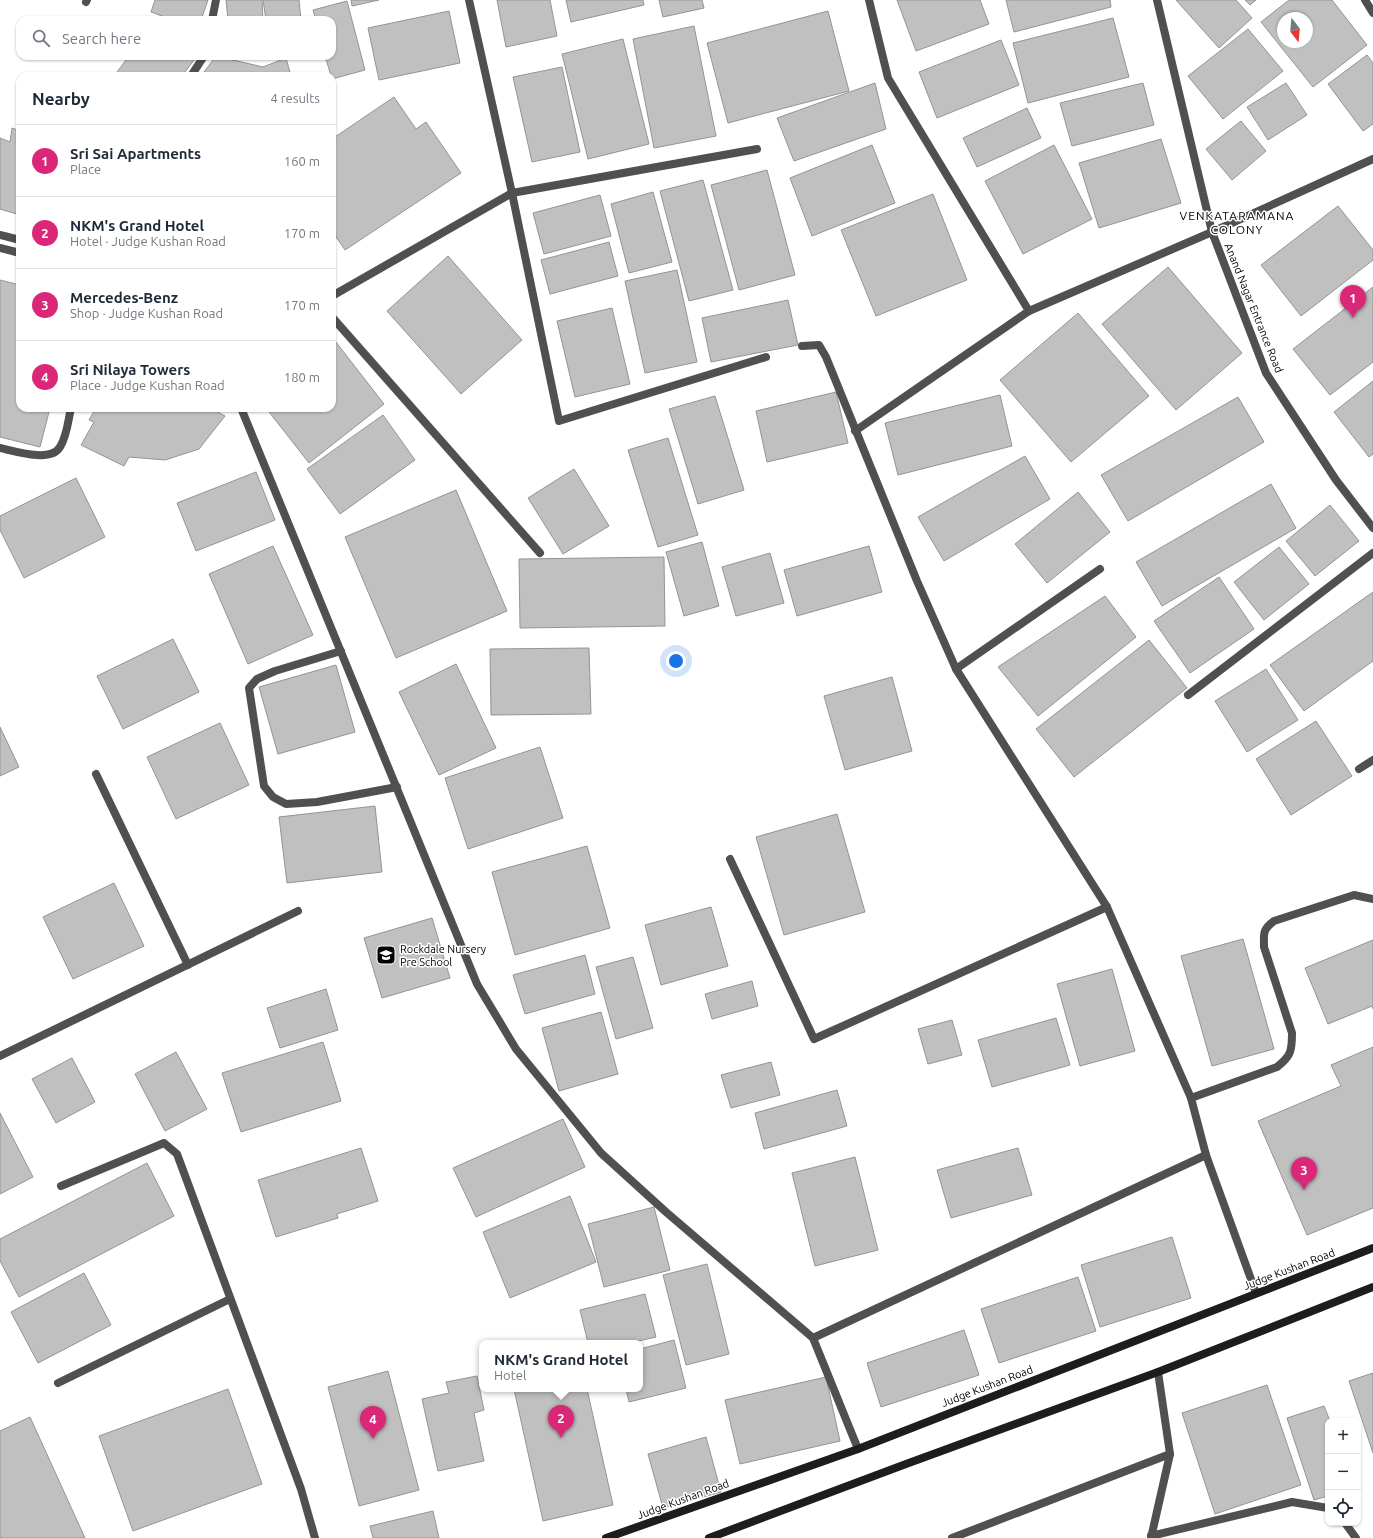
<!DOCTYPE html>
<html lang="en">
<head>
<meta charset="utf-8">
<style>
	body { margin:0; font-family:Ubuntu,sans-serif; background:#f2f2f3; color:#1f2937 }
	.controls { position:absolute; right:12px; bottom:12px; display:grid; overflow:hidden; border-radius:8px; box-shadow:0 1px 3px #0004 }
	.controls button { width:36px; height:36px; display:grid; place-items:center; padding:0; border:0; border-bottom:1px solid #e0e1e3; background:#fff; color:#1f2937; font:20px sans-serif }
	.compass { position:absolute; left:1277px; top:12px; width:36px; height:36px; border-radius:50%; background:#fff; box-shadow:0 1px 3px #0004; rotate:164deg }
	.you { position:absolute; left:676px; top:661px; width:14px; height:14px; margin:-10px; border:3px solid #fff; border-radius:50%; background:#1a73e8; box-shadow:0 0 0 6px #1a73e833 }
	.badge { display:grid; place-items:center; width:26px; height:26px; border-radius:50%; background:#db2777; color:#fff; font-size:13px; font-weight:700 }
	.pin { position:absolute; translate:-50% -33px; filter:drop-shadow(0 1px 2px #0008) }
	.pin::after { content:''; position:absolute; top:21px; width:14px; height:12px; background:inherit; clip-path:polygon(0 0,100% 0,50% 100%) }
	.popup { position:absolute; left:479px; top:1340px; width:164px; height:52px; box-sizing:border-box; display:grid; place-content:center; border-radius:8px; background:#fff; filter:drop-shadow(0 1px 3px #0005); font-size:13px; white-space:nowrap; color:#747a83 }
	.popup b { font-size:15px; color:#1f2937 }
	.popup::after { content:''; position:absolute; left:50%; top:100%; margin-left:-8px; border:8px solid transparent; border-top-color:#fff }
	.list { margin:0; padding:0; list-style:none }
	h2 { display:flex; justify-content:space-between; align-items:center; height:52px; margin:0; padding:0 16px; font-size:17px }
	h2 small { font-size:13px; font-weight:400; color:#747a83 }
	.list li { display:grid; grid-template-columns:26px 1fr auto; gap:12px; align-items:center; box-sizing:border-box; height:72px; padding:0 16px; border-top:1px solid #e0e1e3 }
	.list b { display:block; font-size:15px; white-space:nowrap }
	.list p { margin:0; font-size:13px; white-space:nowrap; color:#747a83 }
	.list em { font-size:13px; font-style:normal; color:#747a83 }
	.icon { flex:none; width:22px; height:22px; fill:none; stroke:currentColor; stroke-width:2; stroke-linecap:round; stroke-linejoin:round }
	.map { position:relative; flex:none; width:1373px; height:1538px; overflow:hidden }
	.search { position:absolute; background:#fff; box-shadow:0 1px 3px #0004; left:16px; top:16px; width:320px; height:44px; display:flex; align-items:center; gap:10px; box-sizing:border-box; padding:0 14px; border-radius:12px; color:#747a83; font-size:15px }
	.panel { position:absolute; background:#fff; box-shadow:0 1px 3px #0004; left:16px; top:72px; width:320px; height:340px; border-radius:12px }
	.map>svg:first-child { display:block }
	.building { fill:#c0c0c0; stroke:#949494; fill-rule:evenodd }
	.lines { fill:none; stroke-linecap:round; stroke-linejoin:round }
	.service { stroke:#505050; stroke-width:8 }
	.minor { stroke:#505050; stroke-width:8 }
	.tertiary { stroke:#505050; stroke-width:8 }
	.secondary { stroke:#1d1d1d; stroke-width:8 }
	.labels { text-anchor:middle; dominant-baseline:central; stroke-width:3; stroke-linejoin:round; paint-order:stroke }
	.street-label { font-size:11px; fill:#000; stroke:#fff }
	.poi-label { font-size:11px; fill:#000; stroke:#fff; text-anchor:start }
	.neighbourhood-label { font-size:12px; letter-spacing:1px; fill:#000; stroke:#fff }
</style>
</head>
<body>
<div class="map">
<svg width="1373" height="1538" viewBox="0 0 1373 1538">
	<rect width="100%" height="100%" fill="#fff"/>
	<g class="building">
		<path d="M 155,0 L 208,0 L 201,20 L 173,20 L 151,12 Z"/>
		<path d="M 226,0 L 262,0 L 263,20 L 228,20 Z"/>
		<path d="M 263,0 L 299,0 L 301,20 L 266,20 Z"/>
		<path d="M 351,0 L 379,0 L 352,6 Z"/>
		<path d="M 497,0 L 550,0 L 557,36 L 506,47 Z"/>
		<path d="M 566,0 L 643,0 L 644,5 L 571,22 Z"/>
		<path d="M 659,0 L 702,0 L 704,8 L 663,17 Z"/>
		<path d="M 897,0 L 980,0 L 989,24 L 916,51 Z"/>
		<path d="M 1006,0 L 1110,0 L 1111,7 L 1014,32 Z"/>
		<path d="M 1176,0 L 1236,0 L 1252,18 L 1219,48 Z"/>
		<path d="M 1245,0 L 1256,0 L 1250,5 Z"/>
		<path d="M 1289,0 L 1332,0 L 1367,45 L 1313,87 L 1261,22 ZM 1283,18 L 1307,18 L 1307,42 L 1283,42 Z"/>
		<path d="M 347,1 L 365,70 L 332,79 L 325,56 L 332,56 L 332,20 L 316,20 L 313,10 Z"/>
		<path d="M 449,11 L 460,63 L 379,80 L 368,28 Z"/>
		<path d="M 828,11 L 849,91 L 728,123 L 707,43 Z"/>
		<path d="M 1113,18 L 1129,77 L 1028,103 L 1013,43 Z"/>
		<path d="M 694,26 L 716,136 L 654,148 L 633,39 Z"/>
		<path d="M 1248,29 L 1283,71 L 1223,119 L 1188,76 Z"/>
		<path d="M 623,39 L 649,144 L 588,159 L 562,54 Z"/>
		<path d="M 1001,40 L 1019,85 L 937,118 L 919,72 Z"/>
		<path d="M 1367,55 L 1373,63 L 1373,124 L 1363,131 L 1328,84 Z"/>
		<path d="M 129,56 L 197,56 L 182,76 L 114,76 Z"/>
		<path d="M 216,56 L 263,67 L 286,58 L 291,76 L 201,76 Z"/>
		<path d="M 562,67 L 580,152 L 532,162 L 513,77 Z"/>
		<path d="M 875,83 L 886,129 L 794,161 L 777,118 Z"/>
		<path d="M 1143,83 L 1154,125 L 1072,146 L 1060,103 Z"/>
		<path d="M 1286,83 L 1307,115 L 1268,140 L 1247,107 Z"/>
		<path d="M 394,97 L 416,129 L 426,122 L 461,173 L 345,250 L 332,231 L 332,139 Z"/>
		<path d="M 1027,108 L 1041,138 L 977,167 L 963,138 Z"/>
		<path d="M 1241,121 L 1266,151 L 1232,180 L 1206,149 Z"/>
		<path d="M 12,128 L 20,131 L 20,215 L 0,209 L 0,138 L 10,142 Z"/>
		<path d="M 1161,139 L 1181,203 L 1099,228 L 1079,163 Z"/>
		<path d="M 872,145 L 895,203 L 812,236 L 790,178 Z"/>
		<path d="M 1054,145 L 1092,219 L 1023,254 L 985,181 Z"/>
		<path d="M 767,170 L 795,275 L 739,290 L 711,185 Z"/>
		<path d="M 703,180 L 733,290 L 689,301 L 660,191 Z"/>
		<path d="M 653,192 L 672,262 L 629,273 L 611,204 Z"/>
		<path d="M 933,194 L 967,280 L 876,316 L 841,230 Z"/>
		<path d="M 600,195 L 611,236 L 544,254 L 533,213 Z"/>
		<path d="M 1338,206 L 1373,250 L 1373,260 L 1301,316 L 1261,265 Z"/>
		<path d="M 609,242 L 618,276 L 550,294 L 541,260 Z"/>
		<path d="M 448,256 L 522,340 L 461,394 L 387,311 Z"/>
		<path d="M 1168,267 L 1242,353 L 1176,410 L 1102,324 Z"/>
		<path d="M 677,270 L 697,362 L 645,373 L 625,281 Z"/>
		<path d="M 0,280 L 20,285 L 20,408 L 50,408 L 40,447 L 0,437 Z"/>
		<path d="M 1373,287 L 1373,362 L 1330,395 L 1293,349 Z"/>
		<path d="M 788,300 L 798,345 L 711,362 L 702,318 Z"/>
		<path d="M 612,308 L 630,384 L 575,397 L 557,321 Z"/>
		<path d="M 1078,313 L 1149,396 L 1071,462 L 1000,380 Z"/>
		<path d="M 332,337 L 384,404 L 309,463 L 266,408 L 332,408 Z"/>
		<path d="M 1373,381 L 1373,454 L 1369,457 L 1334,412 Z"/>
		<path d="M 836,392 L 848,443 L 767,462 L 756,411 Z"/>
		<path d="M 1000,395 L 1012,446 L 898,475 L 885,423 Z"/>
		<path d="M 715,396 L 744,490 L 698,504 L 669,409 Z"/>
		<path d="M 1238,397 L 1264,442 L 1128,521 L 1101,475 Z"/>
		<path d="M 96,408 L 218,408 L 216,411 L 225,416 L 199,449 L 165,460 L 129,457 L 124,466 L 81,445 L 94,422 L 89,420 Z"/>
		<path d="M 383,415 L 415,460 L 340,514 L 307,469 Z"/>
		<path d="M 668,438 L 698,535 L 658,547 L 628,450 Z"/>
		<path d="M 1025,456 L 1050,499 L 944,561 L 918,517 Z"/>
		<path d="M 574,469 L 609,526 L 563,554 L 528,498 Z"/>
		<path d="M 256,472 L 275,520 L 196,551 L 177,503 Z"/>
		<path d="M 76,478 L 105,537 L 24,578 L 0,530 L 0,516 Z"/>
		<path d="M 1271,484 L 1296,528 L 1162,606 L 1136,562 Z"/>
		<path d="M 456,490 L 507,611 L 396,658 L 345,537 Z"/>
		<path d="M 1078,492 L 1110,532 L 1047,583 L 1015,544 Z"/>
		<path d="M 1330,505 L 1359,541 L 1315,576 L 1286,541 Z"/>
		<path d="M 702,542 L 719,606 L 684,616 L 666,552 Z"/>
		<path d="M 273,546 L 313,635 L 248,664 L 209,574 Z"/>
		<path d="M 869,546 L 882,592 L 797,616 L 784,570 Z"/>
		<path d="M 1279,547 L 1309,584 L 1264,620 L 1234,582 Z"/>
		<path d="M 770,553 L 784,603 L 736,616 L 722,567 Z"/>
		<path d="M 664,557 L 665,626 L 520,628 L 519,559 Z"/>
		<path d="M 1219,577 L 1254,629 L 1190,673 L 1154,621 Z"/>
		<path d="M 1373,592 L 1373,661 L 1304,711 L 1270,665 Z"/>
		<path d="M 1105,596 L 1136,637 L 1038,716 L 998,667 Z"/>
		<path d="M 173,639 L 199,692 L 123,729 L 97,676 Z"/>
		<path d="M 1149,640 L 1187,688 L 1074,777 L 1036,729 Z"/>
		<path d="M 589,648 L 591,714 L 491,715 L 490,649 Z"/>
		<path d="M 456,664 L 496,748 L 439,775 L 399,692 Z"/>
		<path d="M 336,665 L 355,732 L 278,754 L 259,687 Z"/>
		<path d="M 1266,669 L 1298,720 L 1247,752 L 1215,701 Z"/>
		<path d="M 892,677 L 912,751 L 845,770 L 824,696 Z"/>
		<path d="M 1316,721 L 1352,776 L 1291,815 L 1256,759 Z"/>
		<path d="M 220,723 L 249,785 L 176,819 L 147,757 Z"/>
		<path d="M 0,727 L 19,767 L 0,776 Z"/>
		<path d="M 540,747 L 563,818 L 468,849 L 445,778 Z"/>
		<path d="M 375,806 L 382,872 L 287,883 L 279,817 Z"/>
		<path d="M 837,814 L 865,912 L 784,935 L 756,837 Z"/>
		<path d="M 587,846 L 610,928 L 515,955 L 492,872 Z"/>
		<path d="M 114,883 L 144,946 L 73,979 L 43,917 Z"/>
		<path d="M 711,907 L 728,966 L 661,985 L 645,925 Z"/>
		<path d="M 432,918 L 450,978 L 382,998 L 364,938 Z"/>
		<path d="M 1243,939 L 1274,1049 L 1212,1066 L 1181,956 Z"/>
		<path d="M 1373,940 L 1373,1009 L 1372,1006 L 1328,1024 L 1305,968 Z"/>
		<path d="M 585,955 L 595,994 L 525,1014 L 513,975 Z"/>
		<path d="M 633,957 L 653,1028 L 616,1039 L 596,967 Z"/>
		<path d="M 1112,969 L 1135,1051 L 1080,1066 L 1057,984 Z"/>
		<path d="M 752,981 L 758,1006 L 712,1019 L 705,994 Z"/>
		<path d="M 326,989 L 338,1030 L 280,1048 L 267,1008 Z"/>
		<path d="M 601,1012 L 618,1074 L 559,1091 L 542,1028 Z"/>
		<path d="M 1056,1018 L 1070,1065 L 992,1087 L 978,1040 Z"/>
		<path d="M 952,1020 L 962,1055 L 928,1064 L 918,1029 Z"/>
		<path d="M 323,1042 L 341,1101 L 241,1132 L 222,1073 Z"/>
		<path d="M 1373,1047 L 1373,1208 L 1307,1235 L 1258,1121 L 1341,1086 L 1331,1065 Z"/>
		<path d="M 176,1052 L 207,1109 L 165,1131 L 135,1074 Z"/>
		<path d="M 72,1058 L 95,1102 L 56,1123 L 32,1079 Z"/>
		<path d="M 771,1062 L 780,1095 L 731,1108 L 721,1075 Z"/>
		<path d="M 837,1090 L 847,1126 L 764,1149 L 755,1113 Z"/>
		<path d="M 0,1113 L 33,1177 L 0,1194 Z"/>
		<path d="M 563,1119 L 585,1167 L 476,1217 L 453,1168 Z"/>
		<path d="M 361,1148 L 378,1201 L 337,1214 L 338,1218 L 276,1237 L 258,1180 Z"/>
		<path d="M 1018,1148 L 1032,1195 L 951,1218 L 937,1170 Z"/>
		<path d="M 855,1157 L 878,1250 L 815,1266 L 792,1173 Z"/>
		<path d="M 147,1163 L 174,1216 L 19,1297 L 0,1261 L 0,1239 Z"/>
		<path d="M 570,1196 L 596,1262 L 510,1298 L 483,1232 Z"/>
		<path d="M 654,1207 L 670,1270 L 604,1287 L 588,1224 Z"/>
		<path d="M 1172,1237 L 1191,1298 L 1100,1327 L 1081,1265 Z"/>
		<path d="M 707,1264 L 729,1354 L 686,1365 L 663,1275 Z"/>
		<path d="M 84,1273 L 111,1325 L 38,1363 L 11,1312 Z"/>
		<path d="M 1078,1277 L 1096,1331 L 999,1363 L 981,1309 Z"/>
		<path d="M 645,1294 L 656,1337 L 630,1343 L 588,1343 L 580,1310 Z"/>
		<path d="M 964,1330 L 979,1375 L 881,1407 L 867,1363 Z"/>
		<path d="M 674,1340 L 686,1388 L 629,1402 L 626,1389 L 640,1389 L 640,1349 Z"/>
		<path d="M 388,1371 L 419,1490 L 359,1506 L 328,1387 Z"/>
		<path d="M 1373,1373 L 1373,1453 L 1349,1381 Z"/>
		<path d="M 477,1376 L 484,1410 L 474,1413 L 484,1461 L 438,1471 L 422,1399 L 449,1393 L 446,1382 Z"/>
		<path d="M 826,1377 L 840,1441 L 740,1464 L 725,1400 Z"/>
		<path d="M 1267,1385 L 1301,1485 L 1215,1514 L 1182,1413 Z"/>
		<path d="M 228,1389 L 262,1484 L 133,1531 L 99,1436 Z"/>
		<path d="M 514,1389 L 587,1389 L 613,1505 L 543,1521 Z"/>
		<path d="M 1324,1406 L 1330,1421 L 1328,1421 L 1328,1496 L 1314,1500 L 1287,1418 Z"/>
		<path d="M 30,1417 L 85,1538 L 0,1538 L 0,1431 Z"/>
		<path d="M 706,1437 L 721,1492 L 663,1508 L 648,1454 Z"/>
		<path d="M 433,1511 L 439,1538 L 373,1538 L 370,1526 Z"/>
	</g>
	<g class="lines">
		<g class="service">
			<path d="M 956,669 L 1100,569"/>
			<path d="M 1191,1098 L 1277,1067 C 1291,1056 1292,1051 1292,1033 L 1264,947 C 1264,933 1262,930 1274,921 L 1354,895 L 1373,899"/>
		</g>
		<g class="minor">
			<path d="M 469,0 L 512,193 L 559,421 L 766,357"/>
			<path d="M 869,0 L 888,78 L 1029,311"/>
			<path d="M 1365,0 L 1373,13"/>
			<path d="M 86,2 L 87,0"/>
			<path d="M 212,20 L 216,0"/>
			<path d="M 191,76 L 204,56"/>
			<path d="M 0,235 L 20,240"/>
			<path d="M 0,248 L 20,253"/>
			<path d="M 332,296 L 512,193 L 757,149"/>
			<path d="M 332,317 L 540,553"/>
			<path d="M 802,346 L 819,345 L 826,357 L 917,581 L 956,669 L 1107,907 L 1191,1098 L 1206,1155 L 1256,1293"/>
			<path d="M 241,408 L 477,984 L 516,1049 L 601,1153 L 666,1212 L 813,1338 L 858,1449"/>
			<path d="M 855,431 L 1029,311 L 1212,232 L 1373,159"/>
			<path d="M 0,448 C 14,451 51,463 60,447 C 67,436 68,421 71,408"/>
			<path d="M 341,651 L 275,671 L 257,679 L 249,688 L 264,786 L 273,797 L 286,804 L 317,802 L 397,787"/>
			<path d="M 1188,695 L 1373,553"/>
			<path d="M 1359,769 L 1373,760"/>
			<path d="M 96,774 L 188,965"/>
			<path d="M 730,859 L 814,1039 L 1107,907"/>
			<path d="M 0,1056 L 298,911"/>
			<path d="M 61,1186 L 164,1143 L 177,1154 L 301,1489 L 315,1538"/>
			<path d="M 813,1338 L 1206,1155"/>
			<path d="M 58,1383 L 230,1299"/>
			<path d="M 1345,1523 L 1356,1538"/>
			<path d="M 1151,1536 L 1292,1502 L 1328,1508"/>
			<path d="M 952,1538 L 1170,1454"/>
			<path d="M 1151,1538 L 1170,1454 L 1158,1372"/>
		</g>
		<path class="tertiary" d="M 1157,0 L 1212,232 L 1266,373 L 1336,480 L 1373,528"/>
		<g class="secondary">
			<path d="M 606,1538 L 858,1449 L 1373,1248"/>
			<path d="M 709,1538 L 906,1464 L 1158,1372 L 1373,1287"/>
		</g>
	</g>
	<defs>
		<symbol id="university-square" viewBox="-11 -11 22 22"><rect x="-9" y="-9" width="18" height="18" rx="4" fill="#000" stroke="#fff"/><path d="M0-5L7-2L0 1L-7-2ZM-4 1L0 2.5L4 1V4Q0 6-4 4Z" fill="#fff"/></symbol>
	</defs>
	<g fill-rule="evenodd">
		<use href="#university-square" x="375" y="944" width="22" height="22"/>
	</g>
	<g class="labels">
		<g class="street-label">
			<text transform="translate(1254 308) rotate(68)">Anand Nagar Entrance Road</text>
			<text transform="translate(1289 1269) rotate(-21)">Judge Kushan Road</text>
			<text transform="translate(987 1386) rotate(-21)">Judge Kushan Road</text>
			<text transform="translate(683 1499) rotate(-20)">Judge Kushan Road</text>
		</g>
		<g class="poi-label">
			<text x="400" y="949">Rockdale Nursery<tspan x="400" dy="13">Pre School</tspan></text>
		</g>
		<g class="neighbourhood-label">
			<text x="1237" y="215">VENKATARAMANA<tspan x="1237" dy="14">COLONY</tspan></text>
		</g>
	</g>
</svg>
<div class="controls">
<button>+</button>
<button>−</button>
<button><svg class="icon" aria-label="locate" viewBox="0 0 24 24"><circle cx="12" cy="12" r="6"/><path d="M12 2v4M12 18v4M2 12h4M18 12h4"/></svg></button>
</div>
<svg class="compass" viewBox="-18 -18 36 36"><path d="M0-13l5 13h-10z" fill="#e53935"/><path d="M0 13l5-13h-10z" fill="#747a83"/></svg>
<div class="you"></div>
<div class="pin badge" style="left:1353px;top:318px">1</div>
<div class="pin badge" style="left:561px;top:1438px">2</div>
<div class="popup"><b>NKM's Grand Hotel</b>Hotel</div>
<div class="pin badge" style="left:1304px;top:1190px">3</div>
<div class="pin badge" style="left:373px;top:1439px">4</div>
<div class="search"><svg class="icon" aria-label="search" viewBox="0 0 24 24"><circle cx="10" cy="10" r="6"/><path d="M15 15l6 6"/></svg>Search here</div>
<section class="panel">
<h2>Nearby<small>4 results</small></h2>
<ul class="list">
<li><span class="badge">1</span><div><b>Sri Sai Apartments</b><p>Place</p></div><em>160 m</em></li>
<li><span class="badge">2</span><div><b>NKM's Grand Hotel</b><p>Hotel · Judge Kushan Road</p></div><em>170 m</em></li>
<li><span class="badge">3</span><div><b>Mercedes-Benz</b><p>Shop · Judge Kushan Road</p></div><em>170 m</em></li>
<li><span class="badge">4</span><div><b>Sri Nilaya Towers</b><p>Place · Judge Kushan Road</p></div><em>180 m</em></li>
</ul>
</section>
</div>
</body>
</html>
